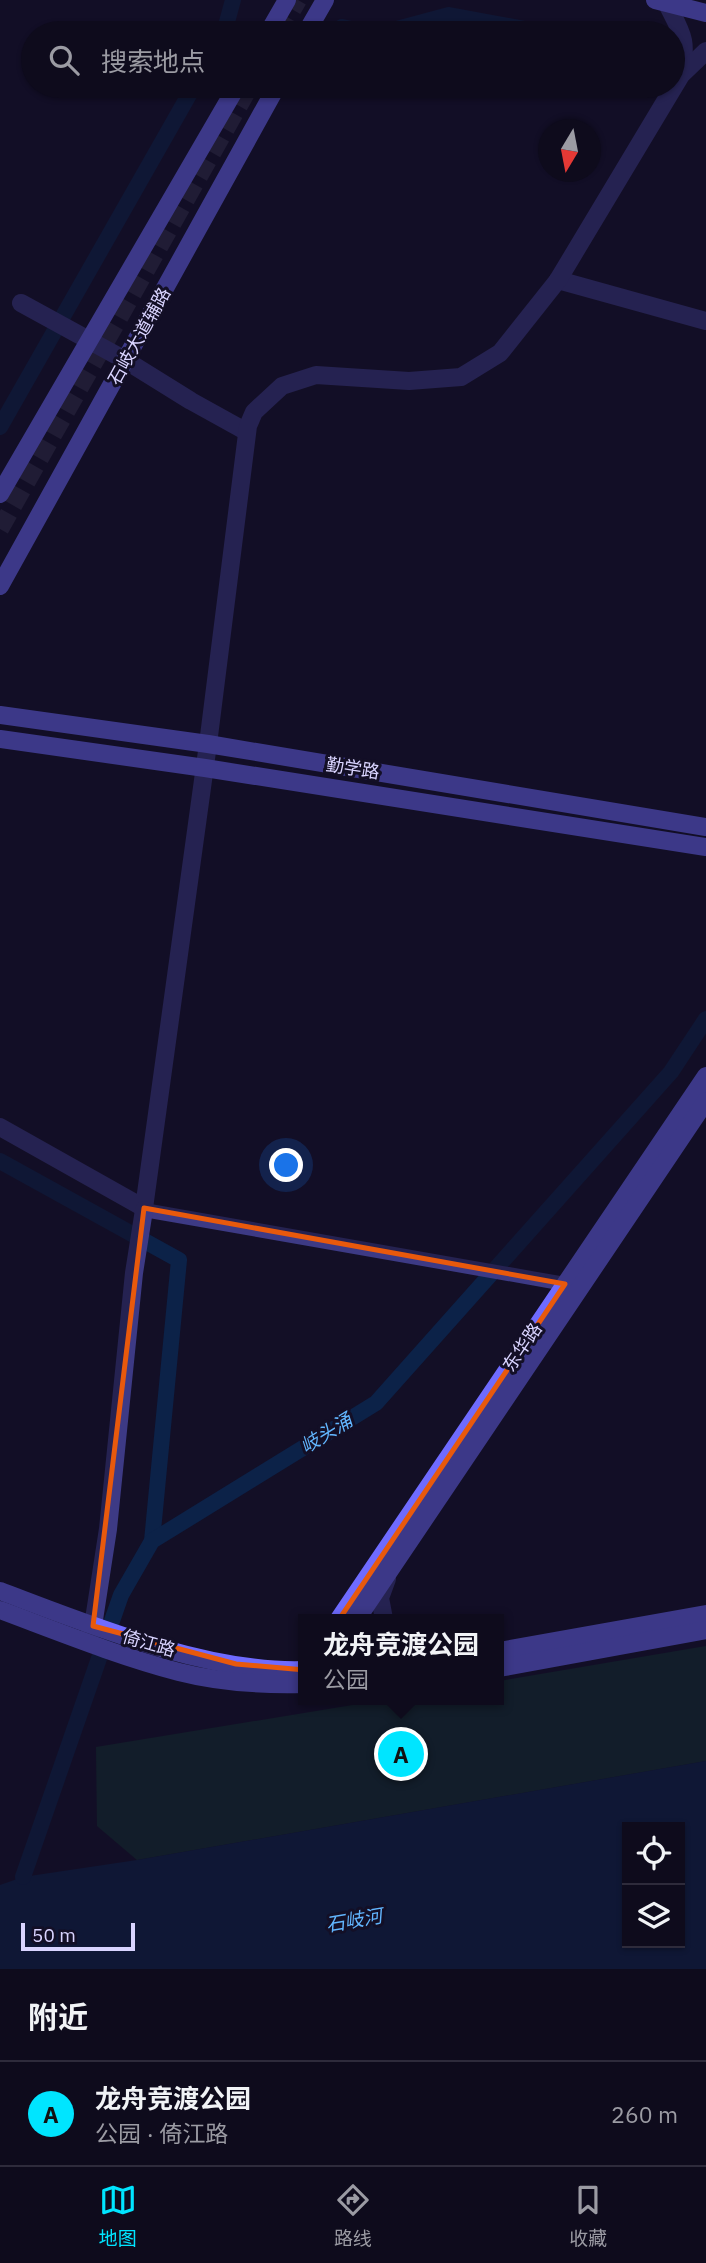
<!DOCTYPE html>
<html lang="zh">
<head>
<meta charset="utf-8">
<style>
	body { margin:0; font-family:"IBM Plex Sans","Noto Sans SC",sans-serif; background:#171425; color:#f1f3f6 }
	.controls { position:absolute; right:21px; bottom:21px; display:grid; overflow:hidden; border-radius:0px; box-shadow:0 2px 5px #0004 }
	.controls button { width:63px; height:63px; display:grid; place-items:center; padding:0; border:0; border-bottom:2px solid #2e2b3b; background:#0e0b1c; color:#f1f3f6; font:35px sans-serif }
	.compass { position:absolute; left:538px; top:119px; width:63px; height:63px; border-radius:50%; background:#0e0b1c; box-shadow:0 2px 5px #0004; rotate:190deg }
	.scale { position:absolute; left:21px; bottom:18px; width:114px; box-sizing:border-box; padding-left:7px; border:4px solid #d9d4ff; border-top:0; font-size:19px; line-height:24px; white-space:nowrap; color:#d9d4ff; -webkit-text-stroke:5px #130f26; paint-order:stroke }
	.you { position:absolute; left:287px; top:1166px; width:24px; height:24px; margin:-18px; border:5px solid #fff; border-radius:50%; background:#1a73e8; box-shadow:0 0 0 10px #1a73e833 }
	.badge { display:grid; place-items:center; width:46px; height:46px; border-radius:50%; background:#00e5ff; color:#111; font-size:23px; font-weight:700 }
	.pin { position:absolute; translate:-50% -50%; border:4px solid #fff; box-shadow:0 2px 7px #0006 }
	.popup { position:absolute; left:298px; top:1614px; width:206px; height:91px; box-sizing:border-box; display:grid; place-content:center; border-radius:0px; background:#0e0b1c; filter:drop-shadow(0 2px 5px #0005); font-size:23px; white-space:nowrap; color:#9b9ba3 }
	.popup b { font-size:26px; color:#f1f3f6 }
	.popup::after { content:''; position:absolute; left:50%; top:100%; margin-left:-14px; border:14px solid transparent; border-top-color:#0e0b1c }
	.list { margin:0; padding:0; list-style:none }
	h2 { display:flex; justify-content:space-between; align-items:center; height:91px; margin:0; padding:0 28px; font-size:30px }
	h2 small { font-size:23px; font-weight:400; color:#9b9ba3 }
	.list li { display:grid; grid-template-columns:46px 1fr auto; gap:21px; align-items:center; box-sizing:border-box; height:105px; padding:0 28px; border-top:2px solid #2e2b3b }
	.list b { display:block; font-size:26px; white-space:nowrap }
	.list p { margin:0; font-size:23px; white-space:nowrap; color:#9b9ba3 }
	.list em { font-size:23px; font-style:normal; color:#9b9ba3 }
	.icon { flex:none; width:38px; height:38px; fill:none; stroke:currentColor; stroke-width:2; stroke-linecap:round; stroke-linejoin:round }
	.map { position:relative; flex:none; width:706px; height:1969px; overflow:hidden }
	.search { position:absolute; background:#0e0b1c; box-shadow:0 2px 5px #0004; left:21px; right:21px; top:21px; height:77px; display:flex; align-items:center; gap:18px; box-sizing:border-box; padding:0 24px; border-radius:38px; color:#9b9ba3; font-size:26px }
	.sheet { height:196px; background:#0e0b1c }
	nav { display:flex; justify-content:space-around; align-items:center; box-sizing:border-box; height:98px; border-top:2px solid #2e2b3b; background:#0e0b1c; font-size:19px; color:#9b9ba3 }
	nav a { display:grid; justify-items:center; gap:4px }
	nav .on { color:#00e5ff }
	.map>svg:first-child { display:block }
	.park { fill:#12302f }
	.water { fill:#0c2248; fill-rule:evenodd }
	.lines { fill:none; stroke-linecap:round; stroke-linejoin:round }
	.canal { stroke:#0c2248; stroke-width:16 }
	.primary-tunnel { stroke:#312d47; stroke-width:18; stroke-dasharray:18 9; stroke-linecap:butt }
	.minor { stroke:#3d3a85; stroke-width:14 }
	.tertiary { stroke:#3d3a85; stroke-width:18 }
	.secondary { stroke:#6f6bff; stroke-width:18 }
	.marked { fill:none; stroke:#e8590c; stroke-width:5; stroke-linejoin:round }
	.labels { text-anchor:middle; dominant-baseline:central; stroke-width:6; stroke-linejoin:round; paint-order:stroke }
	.street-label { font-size:18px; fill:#d9d4ff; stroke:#130f26 }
	.water-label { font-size:19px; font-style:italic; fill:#62b6ff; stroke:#130f26 }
</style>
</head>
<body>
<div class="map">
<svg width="706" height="1969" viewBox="0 0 706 1969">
	<rect width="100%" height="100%" fill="#130f26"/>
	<path class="park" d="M 706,1646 L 706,1761 L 137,1860 L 97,1826 L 96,1747 L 383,1700 L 499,1700 L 499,1681 Z"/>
	<path class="water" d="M 706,1761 L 706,1969 L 0,1969 L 0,1885 L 23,1877 L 137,1860 ZM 627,1827 L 680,1827 L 680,1943 L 627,1943 Z"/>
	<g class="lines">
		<g class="canal">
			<path d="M 342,27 L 370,33"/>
			<path d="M 224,33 L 233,0"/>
			<path d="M 382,33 L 449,15 L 546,33"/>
			<path d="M 0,427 L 194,86"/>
			<path d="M 0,1161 L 179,1260 L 152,1541"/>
			<path d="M 23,1877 L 121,1595 L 152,1541 L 376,1403 L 671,1072 L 706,1019"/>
		</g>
		<g class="primary-tunnel">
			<path d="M 279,33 L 298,0"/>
			<path d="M 0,529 L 250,86"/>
		</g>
		<path class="minor" d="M 144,1210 L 565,1284"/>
		<g class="tertiary">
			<path d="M 666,2 C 682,34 688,38 681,74"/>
			<path d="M 558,280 L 706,321"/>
			<path d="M 21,303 L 125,360 L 191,401 L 247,432"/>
			<path d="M 0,1127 L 144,1208 L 208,744 L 248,426 L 254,412 L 282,386 L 316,375 L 409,381 L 461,377 L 500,353 L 558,280 L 681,75 L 706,51"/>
			<path d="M 384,1619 L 380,1598 L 387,1579"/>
			<path d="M 88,1639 L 93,1626 L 108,1529 L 134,1273 L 144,1210"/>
		</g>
		<g class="secondary">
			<path d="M 655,0 L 706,13"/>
			<path d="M 268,33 L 287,0"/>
			<path d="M 306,33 L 325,0"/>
			<path d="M 0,494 L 237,86"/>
			<path d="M 0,586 L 277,86"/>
			<path d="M 0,715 L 208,744 L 706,827"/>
			<path d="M 0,739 L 205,768 L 706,847"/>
			<path d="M 0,1591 C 90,1625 206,1673 303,1670"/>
			<path d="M 0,1610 C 59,1632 118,1656 179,1672 C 218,1682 263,1685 303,1684"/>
			<path d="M 339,1619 L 706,1076"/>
			<path d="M 357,1619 L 706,1101"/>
			<path d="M 499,1651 L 706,1614"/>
			<path d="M 499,1668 L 706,1630"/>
		</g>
	</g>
	<path d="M0 0H706V1969H0ZM 144,1208 L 565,1284 L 305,1670 L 236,1664 L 93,1626 Z" fill="#130f26" fill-opacity=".55" fill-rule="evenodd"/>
	<path class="marked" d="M 144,1208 L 565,1284 L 305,1670 L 236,1664 L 93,1626 Z"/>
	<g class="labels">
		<g class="street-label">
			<text transform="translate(139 336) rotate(-61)">石岐大道辅路</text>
			<text transform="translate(353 768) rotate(9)">勤学路</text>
			<text transform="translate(522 1347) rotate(-56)">东华路</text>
			<text transform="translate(149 1643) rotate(16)">倚江路</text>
		</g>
		<g class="water-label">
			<text transform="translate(326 1433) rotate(-32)">岐头涌</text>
			<text transform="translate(354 1920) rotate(-10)">石岐河</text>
		</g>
	</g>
</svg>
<div class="controls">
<button><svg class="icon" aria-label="locate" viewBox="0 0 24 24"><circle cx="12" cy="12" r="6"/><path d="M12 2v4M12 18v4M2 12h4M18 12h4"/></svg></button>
<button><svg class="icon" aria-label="layers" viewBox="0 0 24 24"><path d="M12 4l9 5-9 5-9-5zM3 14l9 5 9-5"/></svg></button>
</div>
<svg class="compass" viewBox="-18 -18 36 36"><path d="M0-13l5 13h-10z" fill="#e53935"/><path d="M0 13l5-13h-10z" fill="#9b9ba3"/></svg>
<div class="scale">50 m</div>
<div class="you"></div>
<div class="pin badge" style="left:401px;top:1754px">A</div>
<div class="popup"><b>龙舟竞渡公园</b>公园</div>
<div class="search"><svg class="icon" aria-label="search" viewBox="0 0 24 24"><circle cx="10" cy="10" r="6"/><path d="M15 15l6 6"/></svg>搜索地点</div>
</div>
<section class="sheet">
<h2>附近<small></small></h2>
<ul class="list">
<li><span class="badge">A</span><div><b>龙舟竞渡公园</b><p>公园 · 倚江路</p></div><em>260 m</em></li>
</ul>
</section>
<nav>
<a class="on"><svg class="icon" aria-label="map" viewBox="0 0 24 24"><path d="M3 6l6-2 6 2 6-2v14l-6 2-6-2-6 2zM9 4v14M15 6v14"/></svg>地图</a>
<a><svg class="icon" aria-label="directions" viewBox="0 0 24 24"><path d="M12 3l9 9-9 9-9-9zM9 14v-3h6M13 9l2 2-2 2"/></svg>路线</a>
<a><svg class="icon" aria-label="saved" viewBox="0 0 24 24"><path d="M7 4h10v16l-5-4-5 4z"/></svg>收藏</a>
</nav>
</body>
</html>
